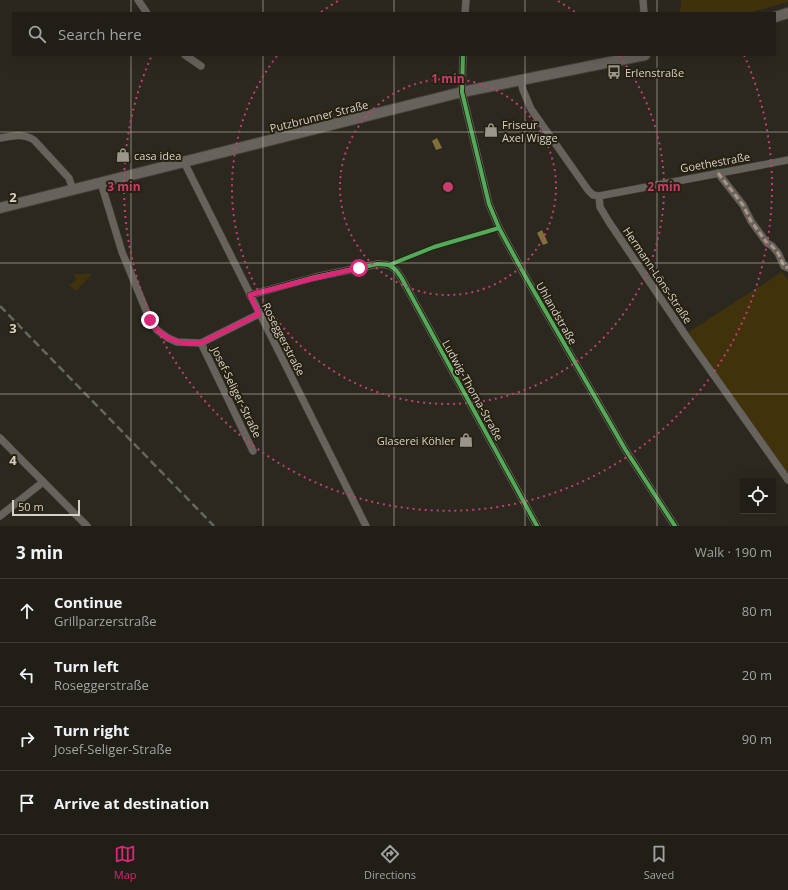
<!DOCTYPE html>
<html lang="en">
<head>
<meta charset="utf-8">
<style>
	body { margin:0; font-family:"Open Sans",sans-serif; background:#2d2b24; color:#f1f3f6 }
	.controls { position:absolute; right:12px; bottom:12px; display:grid; overflow:hidden; border-radius:0px; box-shadow:0 4px 16px #0002 }
	.controls button { width:36px; height:36px; display:grid; place-items:center; padding:0; border:0; border-bottom:1px solid #3d3c36; background:#201e17; color:#f1f3f6; font:20px sans-serif }
	.scale { position:absolute; left:12px; bottom:10px; width:68px; box-sizing:border-box; padding-left:4px; border:2px solid #d5d1c7; border-top:0; font-size:11px; line-height:14px; white-space:nowrap; color:#d5d1c7; -webkit-text-stroke:3px #272111; paint-order:stroke }
	.stop { position:absolute; width:12px; height:12px; margin:-9px; border:3px solid #db2777; border-radius:50%; background:#fff }
	.stop.end { background:#db2777; border-color:#fff; box-shadow:0 1px 4px #0008 }
	.list { margin:0; padding:0; list-style:none }
	h2 { display:flex; justify-content:space-between; align-items:center; height:52px; margin:0; padding:0 16px; font-size:17px }
	h2 small { font-size:13px; font-weight:400; color:#a2a2a1 }
	.list li { display:grid; grid-template-columns:26px 1fr auto; gap:12px; align-items:center; box-sizing:border-box; height:64px; padding:0 16px; border-top:1px solid #3d3c36 }
	.list b { display:block; font-size:15px; white-space:nowrap }
	.list p { margin:0; font-size:13px; white-space:nowrap; color:#a2a2a1 }
	.list em { font-size:13px; font-style:normal; color:#a2a2a1 }
	.icon { flex:none; width:22px; height:22px; fill:none; stroke:currentColor; stroke-width:2; stroke-linecap:round; stroke-linejoin:round }
	.map { position:relative; flex:none; width:788px; height:526px; overflow:hidden }
	.search { position:absolute; background:#201e17; box-shadow:0 4px 16px #0002; left:12px; right:12px; top:12px; height:44px; display:flex; align-items:center; gap:10px; box-sizing:border-box; padding:0 14px; border-radius:0px; color:#a2a2a1; font-size:15px }
	.sheet { height:308px; background:#201e17 }
	nav { display:flex; justify-content:space-around; align-items:center; box-sizing:border-box; height:56px; border-top:1px solid #3d3c36; background:#201e17; font-size:11px; color:#a2a2a1 }
	nav a { display:grid; justify-items:center; gap:2px }
	nav .on { color:#db2777 }
	.map>svg:first-child { display:block }
	.green { fill:#40330c }
	.water { fill:#82703a }
	.lines { fill:none; stroke-linecap:round; stroke-linejoin:round }
	.minor-casing { stroke:#45433b; stroke-width:8 }
	.secondary-casing { stroke:#45433b; stroke-width:12 }
	.minor { stroke:#66635c; stroke-width:7 }
	.secondary { stroke:#66635c; stroke-width:10 }
	.rail { stroke:#67655f; stroke-width:2.5; stroke-dasharray:8 4; stroke-linecap:butt }
	.quiet { stroke:#af9288; stroke-width:3; stroke-dasharray:6 3; stroke-linecap:butt }
	.cycleway-casing { stroke:#272111; stroke-width:6 }
	.cycleway { stroke:#51ab58; stroke-width:4 }
	.route { stroke:#db2777; stroke-width:5 }
	.grid { fill:none; stroke:#d5d1c7; stroke-width:1; stroke-opacity:0.55 }
	.ring { fill:none; stroke:#c63d71; stroke-width:2; stroke-dasharray:2 4 }
	.labels { text-anchor:middle; dominant-baseline:central; stroke-width:4; stroke-linejoin:round; paint-order:stroke }
	.poi-label { font-size:11px; fill:#d5d1c7; stroke:#272111; text-anchor:start }
	.street-label { font-size:11px; fill:#d5d1c7; stroke:#272111 }
	.grid-label { font-size:13px; text-anchor:middle; font-weight:bold; fill:#d5d1c7; stroke:#272111; stroke-width:4; stroke-linejoin:round; paint-order:stroke }
	.centre { fill:#c63d71; stroke:#272111; stroke-width:2 }
	.ring-label { font-size:12px; text-anchor:middle; font-weight:bold; fill:#c63d71; stroke:#272111; stroke-width:4; stroke-linejoin:round; paint-order:stroke }
</style>
</head>
<body>
<div class="map">
<svg width="788" height="526" viewBox="0 0 788 526">
	<rect width="100%" height="100%" fill="#2b281f"/>
	<g class="green">
		<path d="M 681,0 L 788,0 L 788,2 L 748,13 L 680,13 Z"/>
		<path d="M 782,272 L 788,280 L 788,474 L 687,333 Z"/>
		<path d="M 74,274 L 92,274 L 76,291 L 69,285 L 76,280 Z"/>
	</g>
	<g class="water">
		<path d="M 437,138 L 442,148 L 436,150 L 432,141 Z"/>
		<path d="M 542,230 L 548,243 L 543,245 L 537,233 Z"/>
	</g>
	<g class="lines">
		<defs>
			<g id="minor">
				<path d="M 138,0 L 147,13"/>
				<path d="M 643,0 L 644,13"/>
				<path d="M 465,13 L 466,0"/>
				<path d="M 185,55 L 201,66"/>
				<path d="M 463,55 L 462,92 L 489,204 L 499,228 L 524,274 L 625,449 L 675,526"/>
				<path d="M 521,81 L 523,90 L 531,109 L 588,190 L 593,195 L 599,196 L 788,160"/>
				<path d="M 0,138 C 13,136 24,133 34,140 L 69,178 L 73,190"/>
				<path d="M 184,162 L 366,526"/>
				<path d="M 718,173 L 743,205 L 751,221 L 767,243 L 772,246 L 778,253 L 784,266 L 788,268"/>
				<path d="M 101,183 L 122,252 L 150,320 L 157,330 L 168,338 L 177,342 L 201,343 L 259,314"/>
				<path d="M 599,196 L 600,207 L 609,222 L 686,336 L 788,480"/>
				<path d="M 250,295 L 315,277 L 378,264 L 389,265 L 396,270 L 401,277 L 537,526"/>
				<path d="M 201,343 L 253,451"/>
				<path d="M 0,438 L 87,526"/>
				<path d="M 0,516 L 43,482"/>
			</g>
			<g id="secondary">
				<path d="M 775,17 L 788,13"/>
				<path d="M 0,208 L 462,92 L 645,55"/>
			</g>
		</defs>
		<use href="#minor" class="minor-casing"/>
		<use href="#secondary" class="secondary-casing"/>
		<use href="#minor" class="minor"/>
		<use href="#secondary" class="secondary"/>
		<path class="rail" d="M 0,306 L 214,526"/>
		<path class="quiet" d="M 718,173 L 743,205 L 751,221 L 767,243 L 772,246 L 778,253 L 784,266 L 788,268"/>
		<defs>
			<g id="cycleway">
				<path d="M 463,55 L 462,92 L 489,204 L 499,228 L 524,274 L 625,449 L 675,526"/>
				<path d="M 389,265 L 396,270 L 401,277 L 537,526"/>
				<path d="M 250,295 L 315,277 L 378,264 L 389,265 L 434,247 L 499,228"/>
			</g>
		</defs>
		<use href="#cycleway" class="cycleway-casing"/>
		<use href="#cycleway" class="cycleway"/>
	</g>
	<g class="lines">
		<path class="route" d="M 150,320 L 157,330 L 168,338 L 182,343 L 201,343 L 259,314 L 250,295 L 315,278 L 359,268"/>
	</g>
	<path class="grid" d="M 131,0 L 131,13M 263,0 L 263,13M 394,0 L 394,13M 525,0 L 525,13M 657,0 L 657,13M 131,55 L 131,526M 263,55 L 263,526M 394,55 L 394,526M 525,55 L 525,526M 657,55 L 657,526M 0,132 L 788,132M 0,263 L 788,263M 0,394 L 788,394"/>
	<g class="ring">
		<circle cx="448" cy="187" r="108"/>
		<path d="M321 12A216 216 0 0 1 338 1M558 1A216 216 0 0 1 575 12M619 56A216 216 0 1 1 277 56"/>
		<path d="M744 55A324 324 0 1 1 152 55"/>
	</g>
	<defs>
		<symbol id="bus-bare" viewBox="-9 -9 18 18"><path d="M-5-6H5V4H4V6H2V4H-2V6H-4V4H-5ZM-3.5-4V0h7V-4ZM-3.5 1.2v1.5H-2V1.2ZM2 1.2v1.5H3.5V1.2Z" fill="#9a968c" stroke="#272111" stroke-width="2.5" paint-order="stroke"/></symbol>
		<symbol id="shop-bare" viewBox="-9 -9 18 18"><path d="M-5-2.5h2.3a2.7 3.5 0 0 1 5.4 0H5L5.5 6h-11ZM-1.5-2.5h3a1.5 2.3 0 0 0-3 0Z" fill="#9a968c" stroke="#272111" stroke-width="2.5" paint-order="stroke"/></symbol>
	</defs>
	<g fill-rule="evenodd">
		<use href="#bus-bare" x="604" y="62" width="20" height="20"/>
		<use href="#shop-bare" x="481" y="120" width="20" height="20"/>
		<use href="#shop-bare" x="113" y="145" width="20" height="20"/>
		<use href="#shop-bare" x="456" y="430" width="20" height="20"/>
	</g>
	<g class="labels">
		<g class="poi-label">
			<text x="625" y="72">Erlenstraße</text>
			<text x="502" y="124">Friseur<tspan x="502" dy="13">Axel Wigge</tspan></text>
			<text x="134" y="155">casa idea</text>
			<text x="455" y="440" text-anchor="end">Glaserei Köhler</text>
		</g>
		<g class="street-label">
			<text transform="translate(319 116) rotate(-14)">Putzbrunner Straße</text>
			<text transform="translate(715 162) rotate(-10)">Goethestraße</text>
			<text transform="translate(658 275) rotate(56)">Hermann-Löns-Straße</text>
			<text transform="translate(557 313) rotate(60)">Uhlandstraße</text>
			<text transform="translate(284 339) rotate(63)">Roseggerstraße</text>
			<text transform="translate(473 390) rotate(61)">Ludwig-Thoma-Straße</text>
			<text transform="translate(237 392) rotate(64)">Josef-Seliger-Straße</text>
		</g>
	</g>
	<g class="grid-label">
		<text x="13" y="202">2</text>
		<text x="13" y="333">3</text>
		<text x="13" y="465">4</text>
	</g>
	<circle cx="448" cy="187" r="6" class="centre"/>
	<g class="ring-label">
		<text x="448" y="83">1 min</text>
		<text x="664" y="191">2 min</text>
		<text x="124" y="191">3 min</text>
	</g>
</svg>
<div class="controls">
<button><svg class="icon" aria-label="locate" viewBox="0 0 24 24"><circle cx="12" cy="12" r="6"/><path d="M12 2v4M12 18v4M2 12h4M18 12h4"/></svg></button>
</div>
<div class="scale">50 m</div>
<div class="stop" style="left:359px;top:268px"></div>
<div class="stop end" style="left:150px;top:320px"></div>
<div class="search"><svg class="icon" aria-label="search" viewBox="0 0 24 24"><circle cx="10" cy="10" r="6"/><path d="M15 15l6 6"/></svg>Search here</div>
</div>
<section class="sheet">
<h2>3 min<small>Walk · 190 m</small></h2>
<ul class="list">
<li><svg class="icon" aria-label="ahead" viewBox="0 0 24 24"><path d="M12 20V5M6 11l6-6 6 6"/></svg><div><b>Continue</b><p>Grillparzerstraße</p></div><em>80 m</em></li>
<li><svg class="icon" aria-label="left" viewBox="0 0 24 24"><path d="M17 20v-9H6M10 6l-5 5 5 5"/></svg><div><b>Turn left</b><p>Roseggerstraße</p></div><em>20 m</em></li>
<li><svg class="icon" aria-label="right" viewBox="0 0 24 24"><path d="M7 20v-9h11M14 6l5 5-5 5"/></svg><div><b>Turn right</b><p>Josef-Seliger-Straße</p></div><em>90 m</em></li>
<li><svg class="icon" aria-label="arrive" viewBox="0 0 24 24"><path d="M6 21V4h12l-3 4 3 4H6"/></svg><div><b>Arrive at destination</b></div></li>
</ul>
</section>
<nav>
<a class="on"><svg class="icon" aria-label="map" viewBox="0 0 24 24"><path d="M3 6l6-2 6 2 6-2v14l-6 2-6-2-6 2zM9 4v14M15 6v14"/></svg>Map</a>
<a><svg class="icon" aria-label="directions" viewBox="0 0 24 24"><path d="M12 3l9 9-9 9-9-9zM9 14v-3h6M13 9l2 2-2 2"/></svg>Directions</a>
<a><svg class="icon" aria-label="saved" viewBox="0 0 24 24"><path d="M7 4h10v16l-5-4-5 4z"/></svg>Saved</a>
</nav>
</body>
</html>
